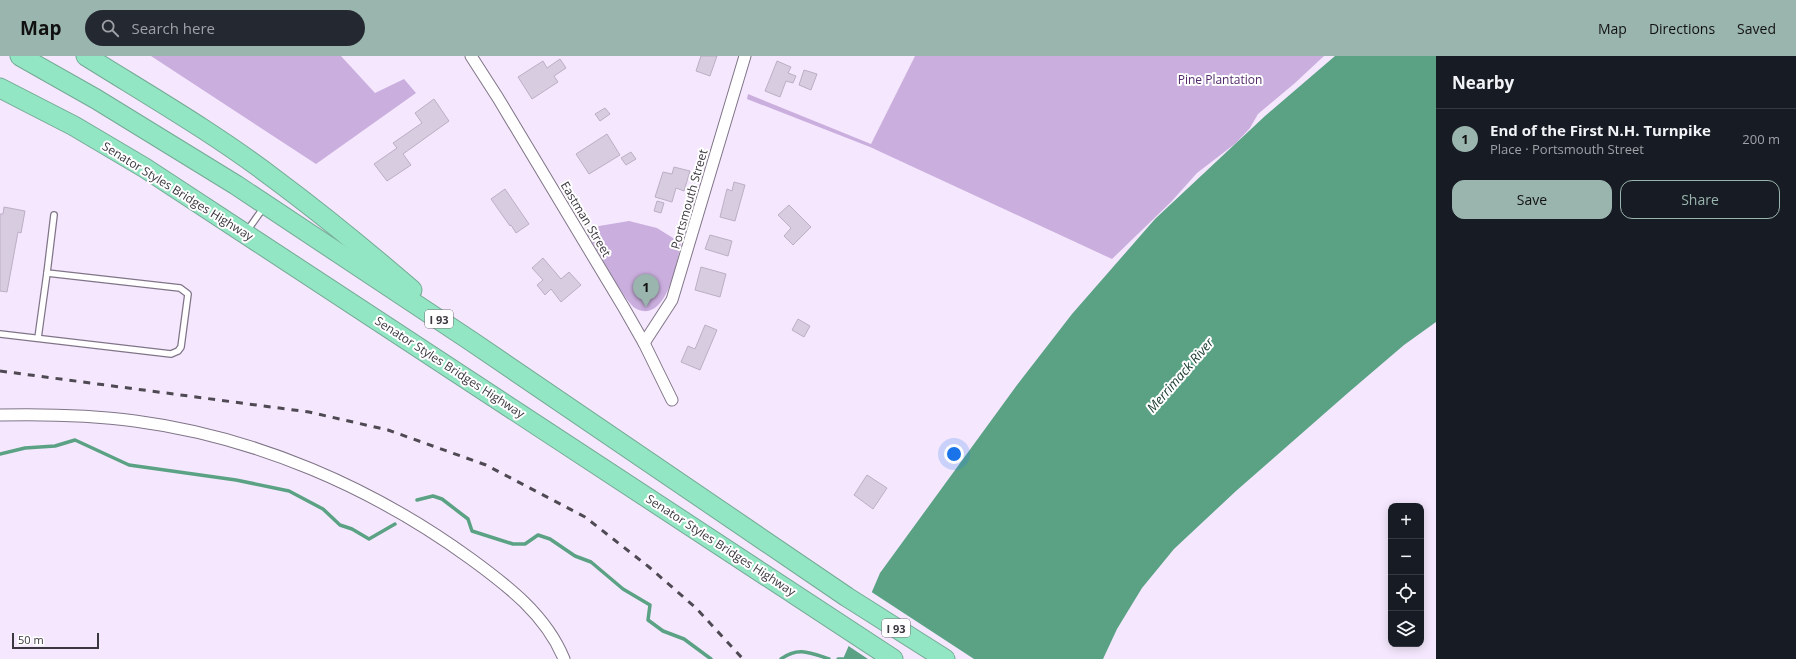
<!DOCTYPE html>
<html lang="en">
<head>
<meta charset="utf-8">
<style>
	body { margin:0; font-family:"Open Sans",sans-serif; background:#242831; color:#f1f3f6 }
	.controls { position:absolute; right:12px; bottom:12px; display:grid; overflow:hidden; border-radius:8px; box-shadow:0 2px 10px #0003 }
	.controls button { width:36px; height:36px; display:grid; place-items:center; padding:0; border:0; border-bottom:1px solid #363941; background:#171b24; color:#f1f3f6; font:20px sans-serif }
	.scale { position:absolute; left:12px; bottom:10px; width:87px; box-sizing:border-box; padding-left:4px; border:2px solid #3b373f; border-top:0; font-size:11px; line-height:14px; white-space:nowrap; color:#3b373f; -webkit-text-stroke:3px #fff; paint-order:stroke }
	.you { position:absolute; left:954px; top:398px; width:14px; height:14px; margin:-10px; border:3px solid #fff; border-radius:50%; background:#1a73e8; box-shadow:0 0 0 6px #1a73e833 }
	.badge { display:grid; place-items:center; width:26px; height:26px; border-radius:50%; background:#9ab5ad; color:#111; font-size:13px; font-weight:700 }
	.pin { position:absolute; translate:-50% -33px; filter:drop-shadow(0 1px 2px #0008) }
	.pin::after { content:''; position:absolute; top:21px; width:14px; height:12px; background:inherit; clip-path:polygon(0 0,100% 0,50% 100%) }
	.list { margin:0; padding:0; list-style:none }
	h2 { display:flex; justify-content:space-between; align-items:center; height:52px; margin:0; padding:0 16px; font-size:17px }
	h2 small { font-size:13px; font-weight:400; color:#9ea1a6 }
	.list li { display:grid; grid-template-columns:26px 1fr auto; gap:12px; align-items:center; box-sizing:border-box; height:60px; padding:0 16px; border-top:1px solid #363941 }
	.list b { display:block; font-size:15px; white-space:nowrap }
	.list p { margin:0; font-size:13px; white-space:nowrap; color:#9ea1a6 }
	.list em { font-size:13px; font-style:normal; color:#9ea1a6 }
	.actions { display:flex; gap:8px; padding:12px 16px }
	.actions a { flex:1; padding:9px 0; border:1px solid #9ab5ad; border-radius:12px; text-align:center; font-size:14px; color:#9ab5ad }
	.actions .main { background:#9ab5ad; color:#111 }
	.icon { flex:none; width:22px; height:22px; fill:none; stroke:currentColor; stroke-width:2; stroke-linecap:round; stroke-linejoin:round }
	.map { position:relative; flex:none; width:1436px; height:603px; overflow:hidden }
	header { display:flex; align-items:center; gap:24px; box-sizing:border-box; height:56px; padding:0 20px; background:#9ab5ad; color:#111 }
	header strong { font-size:19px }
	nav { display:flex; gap:22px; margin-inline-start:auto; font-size:14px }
	.search { width:280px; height:36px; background:#242831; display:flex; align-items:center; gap:10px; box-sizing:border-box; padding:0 14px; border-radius:22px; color:#9ea1a6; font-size:15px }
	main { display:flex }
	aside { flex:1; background:#171b24 }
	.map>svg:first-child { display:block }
	.green { fill:#caaede }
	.water { fill:#5ba285 }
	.pier { fill:#f5e8fe }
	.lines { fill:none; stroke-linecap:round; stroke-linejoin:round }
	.stream { stroke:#5ba285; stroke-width:3.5 }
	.building { fill:#d8cce1; stroke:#bbafc4 }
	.lane-casing { stroke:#807588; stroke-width:8 }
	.street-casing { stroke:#807588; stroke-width:13 }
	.highway-casing { stroke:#74a995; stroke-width:21 }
	.lane { stroke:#fff; stroke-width:5.5 }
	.street { stroke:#fff; stroke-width:11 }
	.highway { stroke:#93e6c3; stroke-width:19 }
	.rail { stroke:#4e4952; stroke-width:3; stroke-dasharray:7 7; stroke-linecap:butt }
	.labels { text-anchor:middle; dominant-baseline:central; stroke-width:4; stroke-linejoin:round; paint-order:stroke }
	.shield { fill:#fff; stroke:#767379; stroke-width:1 }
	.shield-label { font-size:11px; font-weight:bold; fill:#3b373f }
	.park-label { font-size:12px; fill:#51286a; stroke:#fff }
	.street-label { font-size:12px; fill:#3b373f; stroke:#fff }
	.water-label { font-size:13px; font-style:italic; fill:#17392c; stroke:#fff }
</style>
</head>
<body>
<header>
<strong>Map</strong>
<div class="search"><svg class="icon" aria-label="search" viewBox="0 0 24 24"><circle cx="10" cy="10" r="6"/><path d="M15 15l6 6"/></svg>Search here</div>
<nav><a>Map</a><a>Directions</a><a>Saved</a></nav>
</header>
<main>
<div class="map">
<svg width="1436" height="603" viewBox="0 0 1436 603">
	<rect width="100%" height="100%" fill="#f5e8fe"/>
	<g class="green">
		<path d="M 151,0 L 341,0 L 375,37 L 404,23 L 416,37 L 316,108 Z"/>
		<path d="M 915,0 L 1324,0 L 1295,27 L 1258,58 L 1250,72 L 1236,87 L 1197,117 L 1171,146 L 1112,203 L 870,91 L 747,43 L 748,38 L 871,88 Z"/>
		<path d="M 629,165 L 657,172 L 681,187 C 677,206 666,270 635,252 C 625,246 595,190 587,177 L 599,170 Z"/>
	</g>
	<path class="water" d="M 1335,0 L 1436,0 L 1436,266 L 1404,289 L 1349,336 L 1236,435 L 1174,493 L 1142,532 L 1117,573 L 1103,603 L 843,603 L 880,517 L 1017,329 L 1072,258 L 1155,163 L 1265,60 Z"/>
	<path class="pier" d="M 870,535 L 974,603 L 868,603 L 847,589 Z"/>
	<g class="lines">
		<g class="stream">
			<path d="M 0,398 L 25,392 L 55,390 L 75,384 L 129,409 L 236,424 L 289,435 L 323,453 L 340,469 L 352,473 L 369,483 L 395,468"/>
			<path d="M 417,444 L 433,440 L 442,443 L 468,463 L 472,475 L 513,488 L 525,488 L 538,479 L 550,483 L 575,500 L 591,506 L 623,533 L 650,549 L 648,564 L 663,575 L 684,583 L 711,603"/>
			<path d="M 781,603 C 798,590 811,597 829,603"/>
			<path d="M 838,603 L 843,603"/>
		</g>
	</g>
	<g class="building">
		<path d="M 701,0 L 717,0 L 710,20 L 696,15 Z"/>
		<path d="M 560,3 L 566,12 L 554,20 L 558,26 L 532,43 L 518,21 L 543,5 L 547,12 Z"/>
		<path d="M 777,5 L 791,11 L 788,17 L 796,20 L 793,27 L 786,25 L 780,41 L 765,35 Z"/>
		<path d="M 804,14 L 817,18 L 811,34 L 799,29 Z"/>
		<path d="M 434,43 L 449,65 L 403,98 L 411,109 L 387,125 L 374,108 L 397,92 L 393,87 L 422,67 L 415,57 Z"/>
		<path d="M 605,52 L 610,58 L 600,65 L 595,58 Z"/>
		<path d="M 607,78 L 620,99 L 589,118 L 576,98 Z"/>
		<path d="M 631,96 L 636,103 L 626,109 L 621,102 Z"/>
		<path d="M 674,111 L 690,115 L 684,135 L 676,132 L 672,146 L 655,141 L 663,116 L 672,118 Z"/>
		<path d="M 734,126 L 745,129 L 735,165 L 720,161 L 727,133 L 732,135 Z"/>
		<path d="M 505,133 L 529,168 L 516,177 L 511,169 L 510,170 L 491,143 Z"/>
		<path d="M 657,145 L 664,147 L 661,157 L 654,155 Z"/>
		<path d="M 789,149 L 811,171 L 793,189 L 784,180 L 791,172 L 778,159 Z"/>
		<path d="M 4,151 L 25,155 L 21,177 L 18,176 L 7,236 L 0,235 L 0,158 L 3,158 Z"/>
		<path d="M 710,179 L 732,185 L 728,200 L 705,193 Z"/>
		<path d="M 543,202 L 561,223 L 569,216 L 581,229 L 561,246 L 551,233 L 545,239 L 537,229 L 543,224 L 532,212 Z"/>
		<path d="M 701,211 L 726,218 L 720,241 L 695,234 Z"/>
		<path d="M 798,263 L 810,270 L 804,281 L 792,274 Z"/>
		<path d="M 705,269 L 717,274 L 700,314 L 681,306 L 688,290 L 695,293 Z"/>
		<path d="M 867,419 L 887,432 L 873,453 L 854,439 Z"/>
	</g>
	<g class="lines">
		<defs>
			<g id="lane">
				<path d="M 247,175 L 264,151"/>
				<path d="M 0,278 L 171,298 L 178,295 L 181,291 L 188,238 L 180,232 L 47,217 L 54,159"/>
				<path d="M 38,282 L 47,217"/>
			</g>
			<g id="street">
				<path d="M 471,0 L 498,42 L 624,252 L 644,287 L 672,344"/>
				<path d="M 644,287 L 672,244 L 745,0"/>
				<path d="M 0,359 C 45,358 90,359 135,365 C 256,381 372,431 471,503 C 508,530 546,559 564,603"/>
			</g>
			<g id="highway">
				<path d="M 20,0 L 96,43 L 236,129 L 471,285 L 847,541 L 945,603"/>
				<path d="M 86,0 C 150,40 216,78 276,124 C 323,159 368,196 412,234"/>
				<path d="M 0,32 L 74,70 L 145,112 L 893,603"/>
			</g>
		</defs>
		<use href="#lane" class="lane-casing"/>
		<use href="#street" class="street-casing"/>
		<use href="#highway" class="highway-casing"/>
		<use href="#lane" class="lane"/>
		<use href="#street" class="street"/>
		<use href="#highway" class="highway"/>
		<path class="rail" d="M 0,315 L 309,356 L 388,374 L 486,409 L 585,461 L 649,511 L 696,552 L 743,603"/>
	</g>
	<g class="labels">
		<g class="shield">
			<rect x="425" y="254" width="28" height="18" rx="3"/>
			<rect x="882" y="563" width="28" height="18" rx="3"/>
		</g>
		<g class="shield-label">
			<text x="439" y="263">I 93</text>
			<text x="896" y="572">I 93</text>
		</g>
		<g class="park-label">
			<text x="1220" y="23">Pine Plantation</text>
		</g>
		<g class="street-label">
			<text transform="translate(178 135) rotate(32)">Senator Styles Bridges Highway</text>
			<text transform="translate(689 143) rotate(-74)">Portsmouth Street</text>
			<text transform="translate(586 163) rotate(59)">Eastman Street</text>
			<text transform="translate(450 311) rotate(33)">Senator Styles Bridges Highway</text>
			<text transform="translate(721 489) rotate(33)">Senator Styles Bridges Highway</text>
		</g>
		<g class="water-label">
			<text transform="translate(1180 319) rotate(-49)">Merrimack River</text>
		</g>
	</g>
</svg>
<div class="controls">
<button>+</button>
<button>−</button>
<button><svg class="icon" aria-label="locate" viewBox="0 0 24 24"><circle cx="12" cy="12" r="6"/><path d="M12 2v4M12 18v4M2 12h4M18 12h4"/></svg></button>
<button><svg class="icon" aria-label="layers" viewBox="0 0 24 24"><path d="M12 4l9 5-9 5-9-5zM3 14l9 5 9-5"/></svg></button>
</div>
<div class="scale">50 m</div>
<div class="you"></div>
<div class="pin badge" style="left:646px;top:251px">1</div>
</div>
<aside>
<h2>Nearby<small></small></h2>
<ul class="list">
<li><span class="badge">1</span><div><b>End of the First N.H. Turnpike</b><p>Place · Portsmouth Street</p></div><em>200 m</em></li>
</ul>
<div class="actions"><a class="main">Save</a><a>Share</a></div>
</aside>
</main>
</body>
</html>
